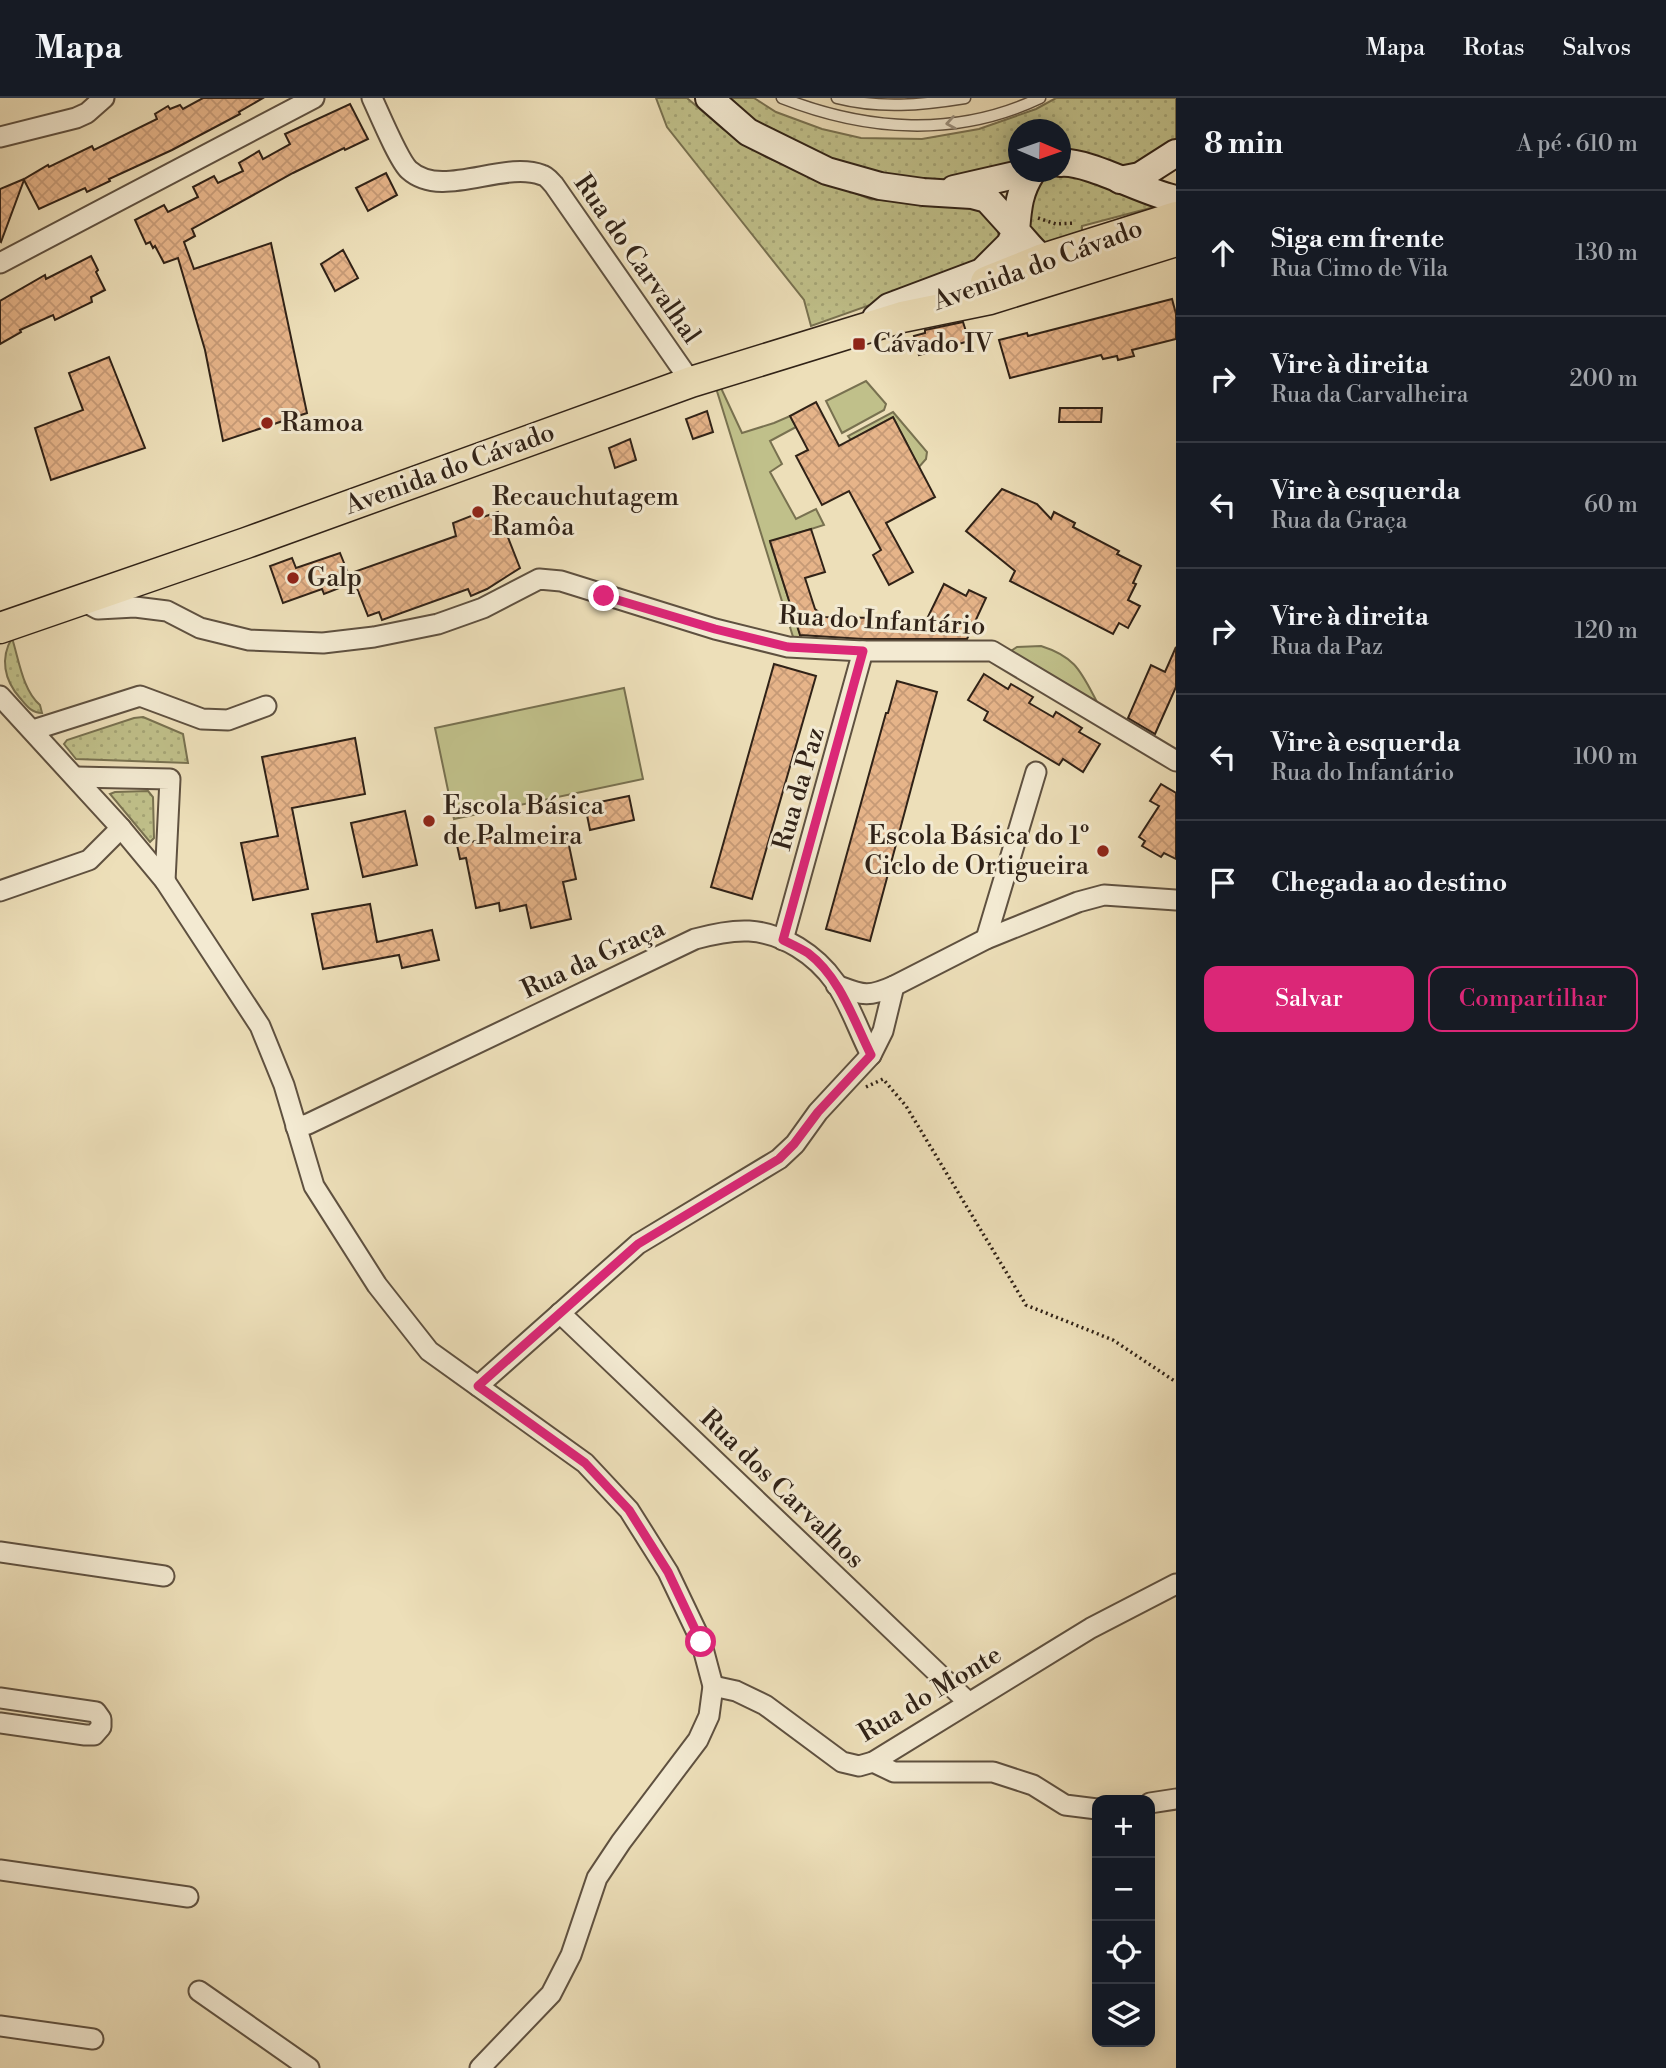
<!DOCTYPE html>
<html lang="pt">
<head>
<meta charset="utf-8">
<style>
	body { margin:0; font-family:"Libre Bodoni",serif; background:#242831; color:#f1f3f6 }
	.controls { position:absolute; right:21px; bottom:21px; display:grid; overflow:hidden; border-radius:14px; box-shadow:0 4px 18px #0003 }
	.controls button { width:63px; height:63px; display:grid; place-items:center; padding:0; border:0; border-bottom:2px solid #363941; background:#171b24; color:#f1f3f6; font:35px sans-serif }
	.compass { position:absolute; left:1008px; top:21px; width:63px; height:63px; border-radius:50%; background:#171b24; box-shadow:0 4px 18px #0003; rotate:92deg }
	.stop { position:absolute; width:21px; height:21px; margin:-16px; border:5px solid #db2777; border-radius:50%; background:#fff }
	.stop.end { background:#db2777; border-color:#fff; box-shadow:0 2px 7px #0008 }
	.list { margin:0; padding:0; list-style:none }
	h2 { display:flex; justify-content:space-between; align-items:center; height:91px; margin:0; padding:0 28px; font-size:30px }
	h2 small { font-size:23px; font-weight:400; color:#9ea1a6 }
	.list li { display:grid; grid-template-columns:46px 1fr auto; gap:21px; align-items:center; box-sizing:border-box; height:126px; padding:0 28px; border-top:2px solid #363941 }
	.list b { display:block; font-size:26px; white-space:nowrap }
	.list p { margin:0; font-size:23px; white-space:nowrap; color:#9ea1a6 }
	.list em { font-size:23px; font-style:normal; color:#9ea1a6 }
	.actions { display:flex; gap:14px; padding:21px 28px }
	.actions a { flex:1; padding:16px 0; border:2px solid #db2777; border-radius:14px; text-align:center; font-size:24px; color:#db2777 }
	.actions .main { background:#db2777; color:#fff }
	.icon { flex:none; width:38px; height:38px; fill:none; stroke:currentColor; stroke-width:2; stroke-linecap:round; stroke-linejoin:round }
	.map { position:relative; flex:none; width:1176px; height:1970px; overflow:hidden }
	header { display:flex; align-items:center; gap:42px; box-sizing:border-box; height:98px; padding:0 35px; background:#171b24; border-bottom:2px solid #363941 }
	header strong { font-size:33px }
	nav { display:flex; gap:38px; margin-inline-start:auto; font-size:24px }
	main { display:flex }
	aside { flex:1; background:#171b24 }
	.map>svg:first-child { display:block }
	.grass { fill:url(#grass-dots); stroke:#787150; stroke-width:2 }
	.green { fill:#c0c08a; stroke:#787150; stroke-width:2 }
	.building { fill:url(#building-cross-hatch); stroke:#302217; stroke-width:2 }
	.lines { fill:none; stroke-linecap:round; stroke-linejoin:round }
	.lane-casing { stroke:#5f5140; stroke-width:13 }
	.street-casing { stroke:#5f5140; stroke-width:23 }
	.secondary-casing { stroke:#302217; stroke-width:30 }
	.primary-casing { stroke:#302217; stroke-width:33 }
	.path { stroke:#302217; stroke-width:3.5; stroke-dasharray:2 3.5; stroke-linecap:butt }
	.lane { stroke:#f3ead2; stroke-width:10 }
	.street { stroke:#f3ead2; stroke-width:19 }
	.secondary { stroke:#f3ead2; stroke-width:26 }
	.primary { stroke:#eddfb9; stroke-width:30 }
	.oneway { stroke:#9b907e }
	.route { stroke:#db2777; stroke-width:9 }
	.poi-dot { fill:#8f2418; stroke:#f3ead2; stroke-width:2.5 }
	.labels { text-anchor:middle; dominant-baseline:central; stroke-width:6; stroke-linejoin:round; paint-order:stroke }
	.street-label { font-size:26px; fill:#302217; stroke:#f3ead2 }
	.poi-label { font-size:26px; fill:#302217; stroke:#f3ead2; text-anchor:start }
</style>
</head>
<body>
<header>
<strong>Mapa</strong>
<nav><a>Mapa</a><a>Rotas</a><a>Salvos</a></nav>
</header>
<main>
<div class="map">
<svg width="1176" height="1970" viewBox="0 0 1176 1970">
	<defs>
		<pattern id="grass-dots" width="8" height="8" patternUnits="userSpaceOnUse" patternTransform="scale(1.75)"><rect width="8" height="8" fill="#c0c08a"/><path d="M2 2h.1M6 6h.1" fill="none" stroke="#a5a576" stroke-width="1.8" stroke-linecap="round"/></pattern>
		<pattern id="building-cross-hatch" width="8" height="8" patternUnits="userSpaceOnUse" patternTransform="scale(1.75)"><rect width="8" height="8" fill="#e6b489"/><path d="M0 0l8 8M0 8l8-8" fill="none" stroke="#c69a76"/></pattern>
	</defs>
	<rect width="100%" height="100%" fill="#eddfb9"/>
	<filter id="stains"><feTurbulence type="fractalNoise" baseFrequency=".00286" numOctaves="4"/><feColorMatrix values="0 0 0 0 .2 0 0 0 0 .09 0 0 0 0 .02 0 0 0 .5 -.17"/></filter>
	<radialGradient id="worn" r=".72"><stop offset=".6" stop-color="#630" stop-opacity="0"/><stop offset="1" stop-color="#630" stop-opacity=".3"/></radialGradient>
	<g class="grass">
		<path d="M 656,0 L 687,0 L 723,31 L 766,59 L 870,101 L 930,106 L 967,103 L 996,123 L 999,140 L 966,173 L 811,228 L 804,202 L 667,29 Z"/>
		<path d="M 722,0 L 754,0 L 776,14 L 822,31 L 861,40 L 922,41 L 979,31 L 1036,11 L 1056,0 L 1176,0 L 1176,42 L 1160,54 L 1123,72 L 1061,56 L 1060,32 L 1018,32 L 1018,67 L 948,84 L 914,84 L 824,61 L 751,22 Z"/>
		<path d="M 1069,73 L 1158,108 L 1082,128 L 1082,136 L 1040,149 C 1015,119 1027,75 1069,73 Z"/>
		<path d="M 12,540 C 19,562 23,593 40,607 L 42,615 C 31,615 26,607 20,600 C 4,582 0,560 12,540 Z"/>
		<path d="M 143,619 L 183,636 L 188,665 L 76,661 L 64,646 L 67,642 L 134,620 Z"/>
		<path d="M 148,693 L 153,699 L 154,740 L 150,744 L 110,696 L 115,694 Z"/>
	</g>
	<g class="green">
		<path d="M 866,283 L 886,306 L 884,312 L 842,335 L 826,303 Z"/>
		<path d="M 716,290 L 721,290 L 742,335 L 774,325 L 790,318 L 796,329 L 770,343 L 782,366 L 770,374 L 796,421 L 816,411 L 824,427 L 770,444 L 802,542 L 794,542 Z"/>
		<path d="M 893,314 L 927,354 L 926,361 L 919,369 L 893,319 L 851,342 L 848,338 Z"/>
		<path d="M 1041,548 C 1076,559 1081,574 1097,604 L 1011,553 L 1017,549 Z"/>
		<path d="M 624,590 L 643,681 L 454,721 L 435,630 Z"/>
	</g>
	<g class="building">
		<path d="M 203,0 L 263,0 L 239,14 L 240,16 L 172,52 L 109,81 L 110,83 L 87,94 L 85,90 L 39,111 L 24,82 L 1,144 L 0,143 L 0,91 L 24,81 L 48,67 L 49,69 L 92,48 L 94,52 L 157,21 L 155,16 L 168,8 L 170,11 L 180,7 L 183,11 Z"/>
		<path d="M 350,6 L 368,41 L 345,52 L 344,50 L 293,75 L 192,131 L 195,138 L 184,144 L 194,171 L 271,145 L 307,315 L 223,343 L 205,252 L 178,160 L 164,165 L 155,148 L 153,150 L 150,144 L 146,146 L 135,122 L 164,107 L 168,114 L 198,99 L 193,89 L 214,78 L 218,85 L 243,73 L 239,65 L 259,53 L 263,61 L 290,46 L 285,36 Z"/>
		<path d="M 386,75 L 397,97 L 368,113 L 356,90 Z"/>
		<path d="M 343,152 L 358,180 L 335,193 L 321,166 Z"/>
		<path d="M 91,158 L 98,172 L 96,174 L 105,192 L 91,199 L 92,204 L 55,222 L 53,217 L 20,232 L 21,234 L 0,246 L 0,203 L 45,177 L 46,181 Z"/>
		<path d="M 1172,201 L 1176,216 L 1176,241 L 1132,252 L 1134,258 L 1118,262 L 1117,258 L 1103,261 L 1101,257 L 1010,280 L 999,242 L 1027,235 L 1028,238 Z"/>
		<path d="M 963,224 L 969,243 L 919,257 L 914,238 L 925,235 L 925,232 Z"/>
		<path d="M 109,259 L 145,350 L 51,382 L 35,330 L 83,312 L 69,275 Z"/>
		<path d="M 816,304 L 839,348 L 893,319 L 935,399 L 886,425 L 913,474 L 889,487 L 873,457 L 881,452 L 849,393 L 822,407 L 796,358 L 808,352 L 790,318 Z"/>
		<path d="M 1060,310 L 1102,310 L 1101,324 L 1059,324 Z"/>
		<path d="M 707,313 L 713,334 L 693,341 L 686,321 Z"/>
		<path d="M 630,341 L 636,362 L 615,370 L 609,350 Z"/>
		<path d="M 1002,391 L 1037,406 L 1051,421 L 1054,414 L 1075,425 L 1073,429 L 1119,453 L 1117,456 L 1141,468 L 1133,485 L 1136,486 L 1128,502 L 1140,508 L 1128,530 L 1119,525 L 1113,536 L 1010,483 L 1015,473 L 966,433 Z"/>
		<path d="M 498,414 L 520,470 L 487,491 L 471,498 L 468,491 L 382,522 L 379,514 L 368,518 L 351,475 L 456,438 L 453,425 L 476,416 L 477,421 Z"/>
		<path d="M 811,431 L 825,474 L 805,480 L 815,511 L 825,519 L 927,521 L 944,486 L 966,498 L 969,492 L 986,500 L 967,541 L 863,541 L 800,537 L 770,443 Z"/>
		<path d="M 340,455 L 352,485 L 324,496 L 322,491 L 283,505 L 270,468 L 292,460 L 296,470 Z"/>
		<path d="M 1176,549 L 1176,589 L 1155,636 L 1128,620 L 1151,567 L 1165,574 Z"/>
		<path d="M 774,566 L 816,578 L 752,801 L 711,789 Z"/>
		<path d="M 984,576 L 1008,591 L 1011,586 L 1033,599 L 1029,605 L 1053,619 L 1056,614 L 1082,630 L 1079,634 L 1100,646 L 1083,674 L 1063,661 L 1059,667 L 984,622 L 988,614 L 968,602 Z"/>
		<path d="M 897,583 L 937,594 L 870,843 L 826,831 L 886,615 L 888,615 Z"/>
		<path d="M 355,640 L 365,696 L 292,710 L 308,791 L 253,802 L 241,745 L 278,738 L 262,659 Z"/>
		<path d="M 1161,686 L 1176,695 L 1176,761 L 1164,755 L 1161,759 L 1142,748 L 1145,743 L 1139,739 L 1159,708 L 1150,703 Z"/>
		<path d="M 629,698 L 634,722 L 590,732 L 585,707 Z"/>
		<path d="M 405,713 L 417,767 L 363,779 L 351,725 Z"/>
		<path d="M 566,733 L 576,781 L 563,784 L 571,821 L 531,830 L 526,807 L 500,813 L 499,805 L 476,810 L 466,760 L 460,761 L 457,747 L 512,735 L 514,744 Z"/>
		<path d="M 370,806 L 377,844 L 432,832 L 439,862 L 402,870 L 399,857 L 323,871 L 312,816 Z"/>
	</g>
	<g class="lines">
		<defs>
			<g id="lane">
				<path d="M 782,0 C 866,33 956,40 1040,0"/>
				<path d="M 837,0 C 880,11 922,7 965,0"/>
			</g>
			<g id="street">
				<path d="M 372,0 C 379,15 399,63 409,72 C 442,102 503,62 542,77 C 547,78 551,84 554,87 L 691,284"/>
				<path d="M 0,39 L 76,20 L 87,15 L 104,0"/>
				<path d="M 0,165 L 314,0"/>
				<path d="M 81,502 L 98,511 L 135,509 L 167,513 L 200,530 L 249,542 L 323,545 L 374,539 L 438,526 L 483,510 L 539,481 L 561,483 L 715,531 L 788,549 L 863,553 L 992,553 L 1176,663"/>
				<path d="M 0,598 L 121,730 L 165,783 L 260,928 L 284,987 L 314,1088 L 377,1187 L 429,1253 L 585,1365 L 629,1412 L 668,1474 L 701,1543 L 713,1588 L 709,1618 L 698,1642 L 621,1744 L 597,1780 L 571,1857 L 551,1896 L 480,1970"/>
				<path d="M 33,632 L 140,598 L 202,621 L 228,622 L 266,608"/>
				<path d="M 76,679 L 170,681 L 165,783"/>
				<path d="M 0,793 L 89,762 L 121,730"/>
				<path d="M 986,841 L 1036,674"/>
				<path d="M 783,842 L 863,553"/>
				<path d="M 836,887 C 863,897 867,900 894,888"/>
				<path d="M 296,1029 L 308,1026 L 695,841 C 713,836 730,832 749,833 C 783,835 816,857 835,884 C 850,906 859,934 871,957"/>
				<path d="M 560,1215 L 968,1604"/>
				<path d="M 478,1288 L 638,1146 L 779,1061 L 795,1046 L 818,1014 L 871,957 L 883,933 L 894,888 L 986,841 L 1078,804 L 1104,797 L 1176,802"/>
				<path d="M 0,1454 L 164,1478"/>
				<path d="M 713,1588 L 736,1593 L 765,1607 L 842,1664 L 859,1668 L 873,1664 L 1091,1530 L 1176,1486"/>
				<path d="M 0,1600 L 96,1614 L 101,1621 L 101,1629 L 94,1637 L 85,1637 L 0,1625"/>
				<path d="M 873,1664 L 894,1674 L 993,1674 L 1033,1687 L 1065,1707 L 1097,1711"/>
				<path d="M 1150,1705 L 1176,1701"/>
				<path d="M 0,1772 L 188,1799"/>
				<path d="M 199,1893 L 309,1970"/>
				<path d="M 0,1928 L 93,1941"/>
			</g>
			<g id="secondary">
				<path d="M 709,0 L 748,34 L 827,73 L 880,88 L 923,94 L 972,97 L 987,101 L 1016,133 L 1010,146 L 982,174 L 889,209 L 876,220"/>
				<path d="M 1060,65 C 1088,62 1144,95 1176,101"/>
				<path d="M 1032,74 C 1019,94 1018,109 1016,133 C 1034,152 1034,158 1060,169"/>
				<path d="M 1120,82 L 1140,78 L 1176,55"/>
				<path d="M 954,91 L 1028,74"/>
			</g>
			<g id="primary">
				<path d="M 986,184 L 1043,161 L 1176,119"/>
				<path d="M 0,530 L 246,445 L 691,284 L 902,219 L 990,201 L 1176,143"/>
			</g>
		</defs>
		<use href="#lane" class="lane-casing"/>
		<use href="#street" class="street-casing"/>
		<use href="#secondary" class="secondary-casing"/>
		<use href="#primary" class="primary-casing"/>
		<g class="path">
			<path d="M 1038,120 L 1056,126 L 1075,125"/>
			<path d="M 866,989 L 883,981 L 906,1008 L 1026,1207 L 1113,1242 L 1176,1284"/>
		</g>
		<use href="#lane" class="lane"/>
		<use href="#street" class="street"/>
		<use href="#secondary" class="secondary"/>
		<use href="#primary" class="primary"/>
	</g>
	<defs><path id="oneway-chevron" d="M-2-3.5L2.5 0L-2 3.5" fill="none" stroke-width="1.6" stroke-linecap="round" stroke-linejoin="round" transform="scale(1.75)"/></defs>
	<use class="oneway" href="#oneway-chevron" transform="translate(951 25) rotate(171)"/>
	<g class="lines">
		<path class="route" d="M 604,498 L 715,531 L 788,549 L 863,553 L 783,842 C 791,846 800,850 808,855 C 840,879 854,923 871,957 L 818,1014 L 794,1046 L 779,1061 L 638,1146 L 478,1288 L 585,1365 L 629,1412 L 668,1474 L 701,1544"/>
	</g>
	<g class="poi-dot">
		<rect x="852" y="239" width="14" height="14" rx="3.5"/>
		<circle cx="267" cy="325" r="7"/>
		<circle cx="478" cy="414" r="7"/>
		<circle cx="293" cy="480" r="7"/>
		<circle cx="429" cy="723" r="7"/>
		<circle cx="1103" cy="753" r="7"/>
	</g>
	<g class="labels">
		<g class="street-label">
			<text transform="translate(637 161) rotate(55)">Rua do Carvalhal</text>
			<text transform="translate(1038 167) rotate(-20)">Avenida do Cávado</text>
			<text transform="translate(450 371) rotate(-20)">Avenida do Cávado</text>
			<text transform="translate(882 523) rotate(3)">Rua do Infantário</text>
			<text transform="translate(799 691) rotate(-74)">Rua da Paz</text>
			<text transform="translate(593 861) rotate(-25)">Rua da Graça</text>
			<text transform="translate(782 1391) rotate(44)">Rua dos Carvalhos</text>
			<text transform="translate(930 1596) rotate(-31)">Rua do Monte</text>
		</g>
		<g class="poi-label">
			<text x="873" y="246">Cávado IV</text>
			<text x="281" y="325">Ramoa</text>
			<text x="492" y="399">Recauchutagem<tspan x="492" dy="30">Ramôa</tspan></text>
			<text x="307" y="480">Galp</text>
			<text x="443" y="708">Escola Básica<tspan x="443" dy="30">de Palmeira</tspan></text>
			<text x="1089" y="738" text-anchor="end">Escola Básica do 1º<tspan x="1089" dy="30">Ciclo de Ortigueira</tspan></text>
		</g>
	</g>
	<rect width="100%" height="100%" filter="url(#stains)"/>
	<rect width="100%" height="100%" fill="url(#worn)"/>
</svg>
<div class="controls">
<button>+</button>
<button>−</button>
<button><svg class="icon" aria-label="locate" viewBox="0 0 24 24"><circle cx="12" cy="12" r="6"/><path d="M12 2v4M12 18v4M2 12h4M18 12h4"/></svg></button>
<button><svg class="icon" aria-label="layers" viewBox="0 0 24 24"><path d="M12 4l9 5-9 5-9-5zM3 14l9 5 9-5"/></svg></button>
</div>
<svg class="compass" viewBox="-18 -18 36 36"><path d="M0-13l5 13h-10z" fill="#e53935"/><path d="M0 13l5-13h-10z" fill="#9ea1a6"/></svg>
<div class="stop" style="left:701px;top:1544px"></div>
<div class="stop end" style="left:604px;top:498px"></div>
</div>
<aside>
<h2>8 min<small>A pé · 610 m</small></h2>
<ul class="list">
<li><svg class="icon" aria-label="ahead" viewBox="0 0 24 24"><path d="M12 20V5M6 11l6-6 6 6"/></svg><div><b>Siga em frente</b><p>Rua Cimo de Vila</p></div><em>130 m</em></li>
<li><svg class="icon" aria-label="right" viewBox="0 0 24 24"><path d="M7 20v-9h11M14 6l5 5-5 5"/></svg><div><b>Vire à direita</b><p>Rua da Carvalheira</p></div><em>200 m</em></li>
<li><svg class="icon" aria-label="left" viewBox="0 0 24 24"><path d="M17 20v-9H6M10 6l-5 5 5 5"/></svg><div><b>Vire à esquerda</b><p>Rua da Graça</p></div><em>60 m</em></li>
<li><svg class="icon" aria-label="right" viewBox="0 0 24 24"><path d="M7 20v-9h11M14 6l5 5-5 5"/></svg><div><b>Vire à direita</b><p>Rua da Paz</p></div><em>120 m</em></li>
<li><svg class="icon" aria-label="left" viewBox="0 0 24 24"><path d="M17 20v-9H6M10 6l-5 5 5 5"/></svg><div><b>Vire à esquerda</b><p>Rua do Infantário</p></div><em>100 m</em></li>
<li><svg class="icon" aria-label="arrive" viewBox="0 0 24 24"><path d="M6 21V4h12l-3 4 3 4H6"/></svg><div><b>Chegada ao destino</b></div></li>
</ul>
<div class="actions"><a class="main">Salvar</a><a>Compartilhar</a></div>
</aside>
</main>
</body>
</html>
